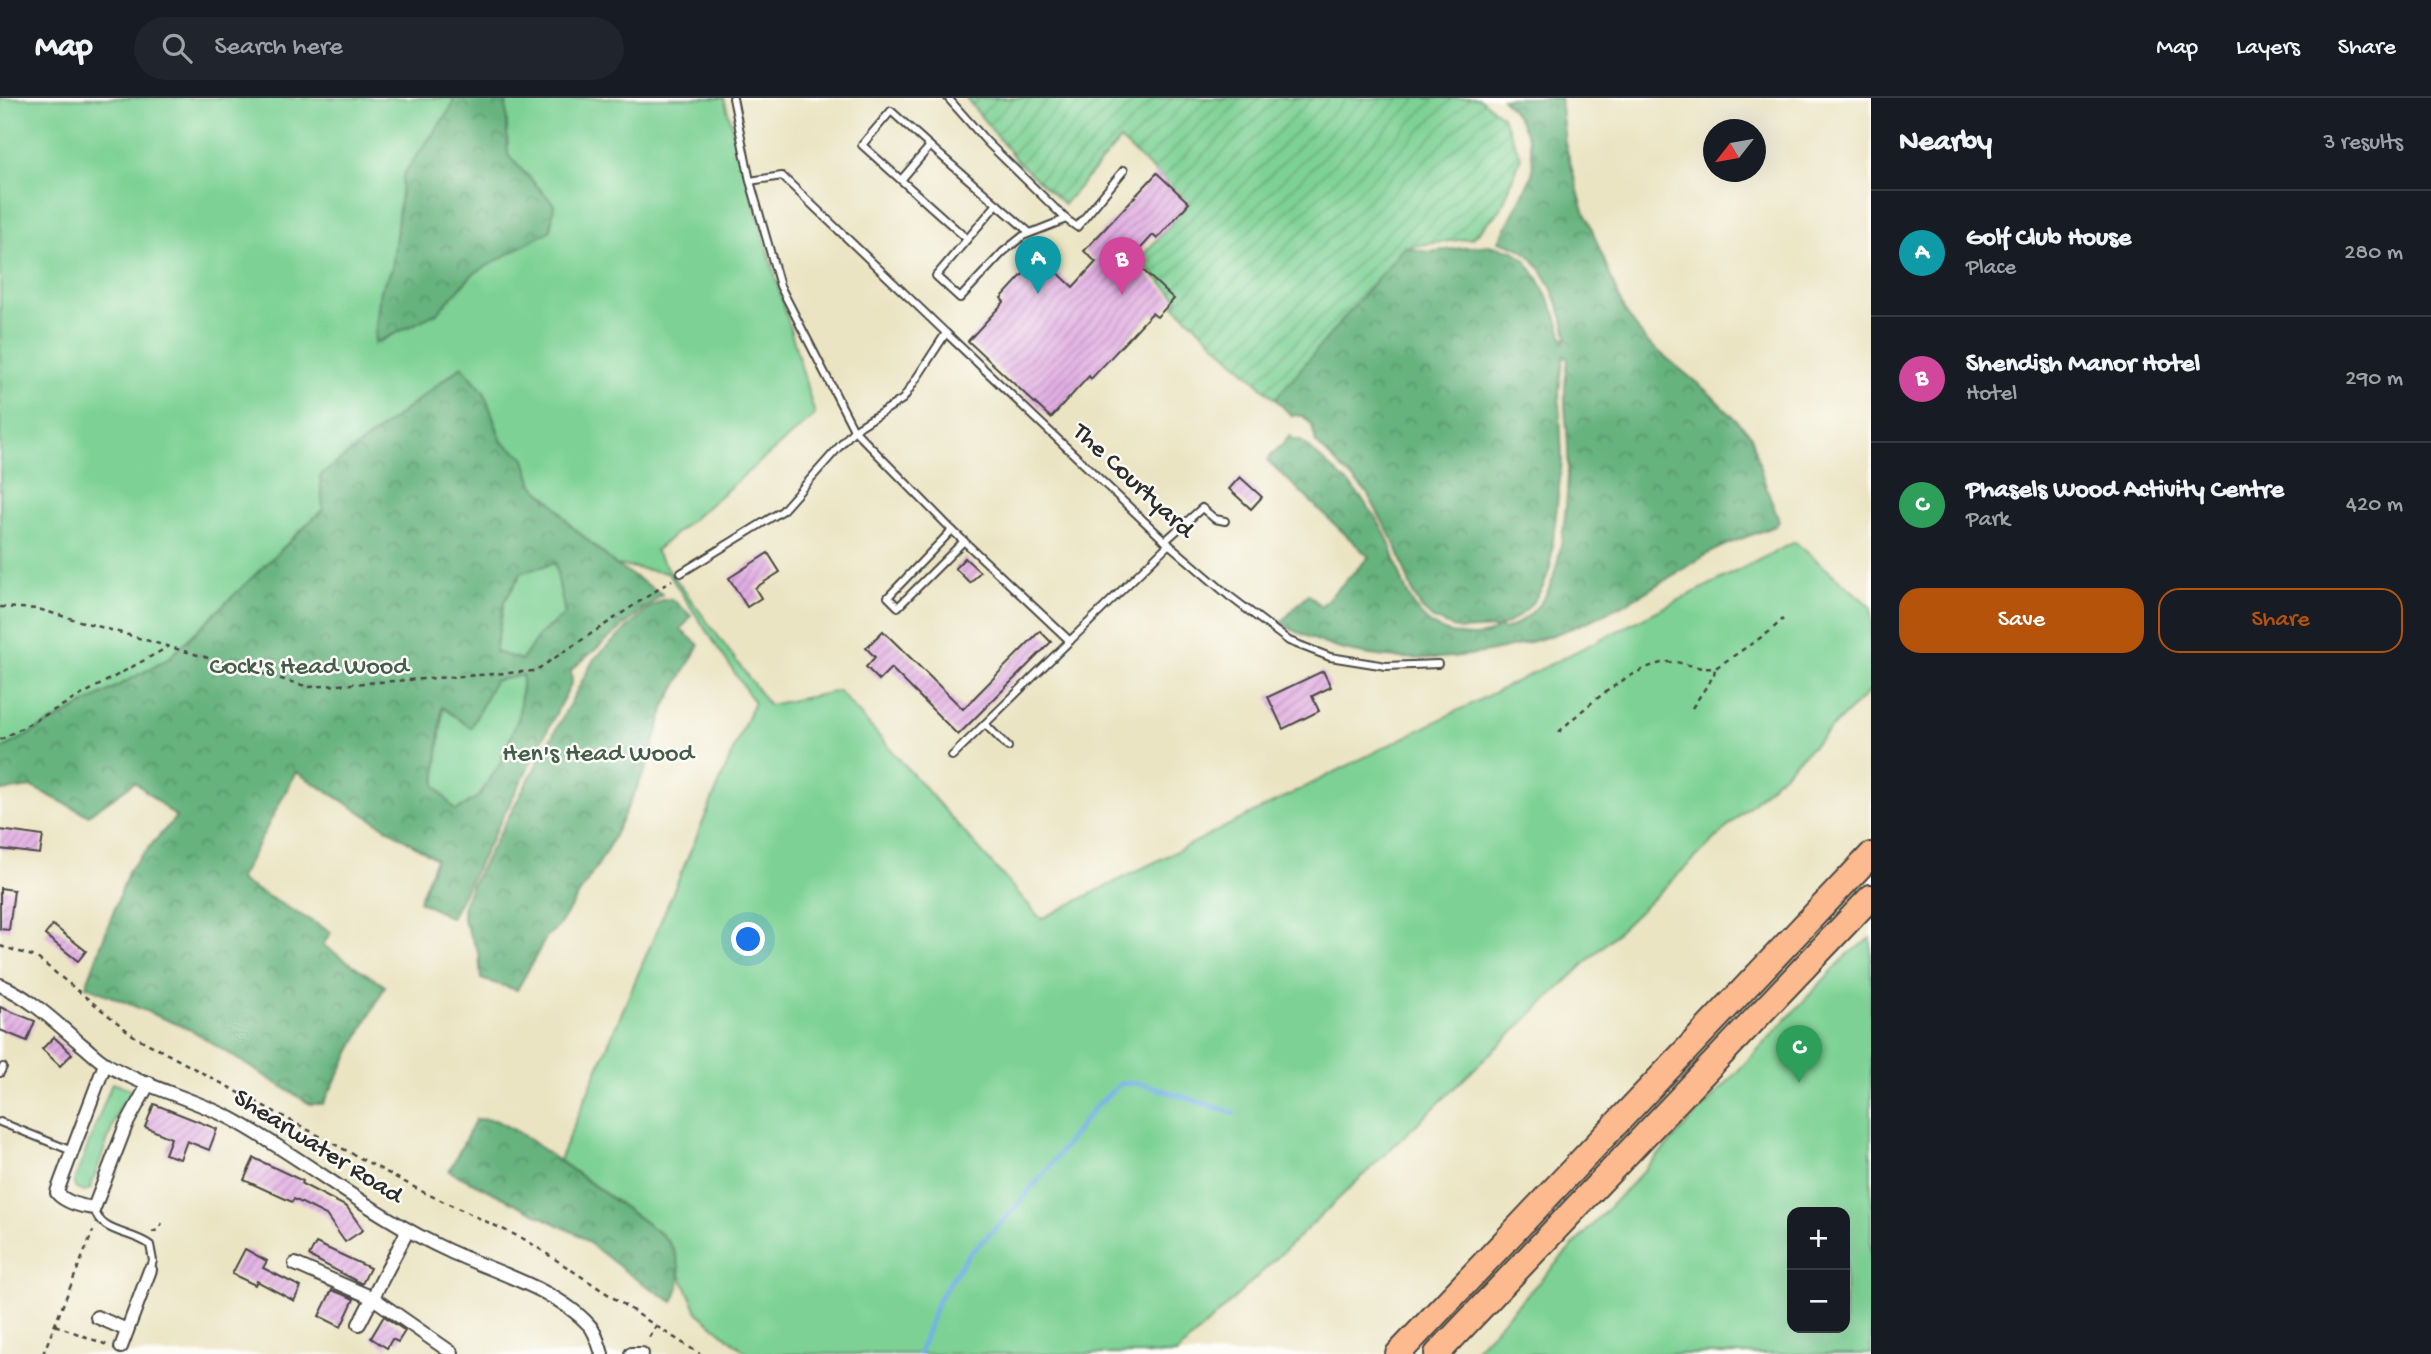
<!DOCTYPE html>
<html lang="en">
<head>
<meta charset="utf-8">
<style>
	body { margin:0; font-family:"Gochi Hand",sans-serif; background:#20242c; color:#f1f3f6 }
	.controls { position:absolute; right:21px; bottom:21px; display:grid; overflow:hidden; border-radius:14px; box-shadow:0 7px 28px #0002 }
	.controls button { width:63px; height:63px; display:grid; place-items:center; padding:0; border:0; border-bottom:2px solid #363941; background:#171b24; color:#f1f3f6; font:35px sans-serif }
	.compass { position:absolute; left:1703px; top:21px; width:63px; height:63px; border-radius:50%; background:#171b24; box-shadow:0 7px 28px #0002; rotate:239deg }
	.you { position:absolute; left:749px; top:842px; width:24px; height:24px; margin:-18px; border:5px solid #fff; border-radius:50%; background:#1a73e8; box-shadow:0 0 0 10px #1a73e833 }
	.badge { display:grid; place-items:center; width:46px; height:46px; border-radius:50%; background:#b45309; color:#fff; font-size:23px; font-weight:700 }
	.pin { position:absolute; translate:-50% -58px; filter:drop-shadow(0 2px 4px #0008) }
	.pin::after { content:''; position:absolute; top:37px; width:24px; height:21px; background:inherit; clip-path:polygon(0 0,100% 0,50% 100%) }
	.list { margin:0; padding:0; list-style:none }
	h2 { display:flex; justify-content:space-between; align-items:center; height:91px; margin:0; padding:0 28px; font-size:30px }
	h2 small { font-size:23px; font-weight:400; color:#9ea1a6 }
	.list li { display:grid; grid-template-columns:46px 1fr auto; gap:21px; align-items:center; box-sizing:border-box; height:126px; padding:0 28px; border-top:2px solid #363941 }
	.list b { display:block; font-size:26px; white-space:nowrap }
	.list p { margin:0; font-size:23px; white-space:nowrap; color:#9ea1a6 }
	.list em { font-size:23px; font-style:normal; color:#9ea1a6 }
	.actions { display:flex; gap:14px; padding:21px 28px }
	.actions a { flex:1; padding:16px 0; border:2px solid #b45309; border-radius:21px; text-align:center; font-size:24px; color:#b45309 }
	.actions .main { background:#b45309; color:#fff }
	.icon { flex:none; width:38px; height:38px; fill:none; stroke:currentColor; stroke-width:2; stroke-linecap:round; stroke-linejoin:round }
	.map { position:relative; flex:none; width:1871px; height:1256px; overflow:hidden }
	header { display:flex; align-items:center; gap:42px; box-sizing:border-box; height:98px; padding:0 35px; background:#171b24; border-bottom:2px solid #363941 }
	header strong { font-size:33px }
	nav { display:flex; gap:38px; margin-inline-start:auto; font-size:24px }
	.search { width:490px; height:63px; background:#20242c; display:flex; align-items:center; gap:18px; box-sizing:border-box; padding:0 24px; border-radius:38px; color:#9ea1a6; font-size:26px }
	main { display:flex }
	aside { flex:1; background:#171b24 }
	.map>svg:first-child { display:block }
	.green { fill:#7dd194; stroke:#547e60; stroke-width:2; fill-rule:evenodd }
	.forest { fill:url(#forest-crowns); stroke:#486f54; stroke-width:2; fill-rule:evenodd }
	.garden { fill:url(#garden-furrows); stroke:#547e60; stroke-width:2 }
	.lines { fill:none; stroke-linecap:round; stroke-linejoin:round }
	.stream { stroke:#73b0e5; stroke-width:5 }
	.building { fill:url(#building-hatch) }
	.lane-casing { stroke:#484742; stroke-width:10 }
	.street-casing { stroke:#484742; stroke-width:16 }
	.highway-casing { stroke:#484742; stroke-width:28 }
	.path { stroke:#484742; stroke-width:2.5; stroke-dasharray:5 5; stroke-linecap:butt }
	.lane { stroke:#fff; stroke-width:6 }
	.street { stroke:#fff; stroke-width:12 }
	.highway { stroke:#fcba8e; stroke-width:24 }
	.labels { text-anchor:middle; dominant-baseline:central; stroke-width:5; stroke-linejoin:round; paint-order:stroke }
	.street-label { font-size:26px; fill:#2b2b2b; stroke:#fdfcf7 }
	.park-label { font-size:26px; fill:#445d4a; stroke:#fdfcf7 }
</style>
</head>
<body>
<header>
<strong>Map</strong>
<div class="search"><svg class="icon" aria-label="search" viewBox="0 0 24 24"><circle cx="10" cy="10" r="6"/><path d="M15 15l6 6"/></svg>Search here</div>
<nav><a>Map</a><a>Layers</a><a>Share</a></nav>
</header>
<main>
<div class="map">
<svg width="1871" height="1256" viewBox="0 0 1871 1256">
	<defs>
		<pattern id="forest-crowns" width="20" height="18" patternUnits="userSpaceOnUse" patternTransform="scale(1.75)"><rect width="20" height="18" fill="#66b37e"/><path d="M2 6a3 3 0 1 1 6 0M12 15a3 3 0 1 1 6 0" fill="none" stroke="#549267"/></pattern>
		<pattern id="garden-furrows" width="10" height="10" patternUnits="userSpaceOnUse" patternTransform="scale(1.75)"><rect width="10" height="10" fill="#7dd194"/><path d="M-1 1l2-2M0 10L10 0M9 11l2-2" fill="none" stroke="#67aa79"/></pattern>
		<pattern id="building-hatch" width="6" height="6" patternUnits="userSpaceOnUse" patternTransform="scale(1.75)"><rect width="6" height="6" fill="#e2aee3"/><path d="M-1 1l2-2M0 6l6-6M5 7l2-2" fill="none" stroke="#b78eb8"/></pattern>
	</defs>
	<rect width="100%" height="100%" fill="#fdfcf7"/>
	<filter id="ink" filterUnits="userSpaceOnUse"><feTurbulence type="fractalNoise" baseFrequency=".0143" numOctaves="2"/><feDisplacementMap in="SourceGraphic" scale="14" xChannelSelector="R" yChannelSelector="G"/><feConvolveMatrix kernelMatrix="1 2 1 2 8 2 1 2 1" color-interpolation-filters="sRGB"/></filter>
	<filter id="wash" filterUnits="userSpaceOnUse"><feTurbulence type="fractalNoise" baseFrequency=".00686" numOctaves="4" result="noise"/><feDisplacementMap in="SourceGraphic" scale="28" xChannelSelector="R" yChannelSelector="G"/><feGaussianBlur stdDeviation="1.57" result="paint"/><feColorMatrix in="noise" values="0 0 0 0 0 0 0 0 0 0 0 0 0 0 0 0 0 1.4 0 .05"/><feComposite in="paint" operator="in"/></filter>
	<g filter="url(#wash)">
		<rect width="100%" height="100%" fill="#ebe4c3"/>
		<g class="green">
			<path d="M 0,0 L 724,0 L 815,317 L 655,453 L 769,607 L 839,593 L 1041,821 L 1795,444 L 1871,509 L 1871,592 L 1176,1256 L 748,1256 L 698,1215 L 661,1136 L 559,1062 L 754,604 L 668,475 L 616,467 L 569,426 L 555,407 L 533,387 L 524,359 L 502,344 L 484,294 L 324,411 L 168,561 L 0,652 Z"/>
			<path d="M 555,465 L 565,516 L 539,537 L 522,563 L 495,554 L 504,504 L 522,474 Z"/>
			<path d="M 523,577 L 519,618 L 500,666 L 479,698 L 455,713 L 435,687 L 443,609 L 494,583 Z"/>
			<path d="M 1871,840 L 1871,1256 L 1471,1256 L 1848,856 ZM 1792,1114 L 1845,1114 L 1845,1230 L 1792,1230 Z"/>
			<path d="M 112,985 L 129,990 L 133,997 L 120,1008 L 90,1091 L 83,1094 L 75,1090 L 74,1084 Z"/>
		</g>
		<g class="forest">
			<path d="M 454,0 L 506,0 L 508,57 L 554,106 L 551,132 L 473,176 L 437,215 L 374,246 L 380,192 L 392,171 L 403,77 L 451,10 Z"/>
			<path d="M 1502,0 L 1560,0 L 1565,45 L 1582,107 L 1624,212 L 1646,243 L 1708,294 L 1751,337 L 1763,380 L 1779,423 L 1775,428 C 1755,436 1735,442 1715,452 C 1681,471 1649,494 1614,511 C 1535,551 1437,573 1349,553 C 1325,548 1303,536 1280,526 L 1308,496 L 1321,508 L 1369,459 L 1267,362 L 1290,338 L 1294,342 L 1300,342 C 1322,363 1351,384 1369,410 C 1377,421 1385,434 1390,447 C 1405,487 1410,530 1461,537 C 1474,539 1488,539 1497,530 L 1460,532 L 1433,521 L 1422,511 L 1413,495 L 1396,448 L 1367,395 L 1316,345 L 1312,327 L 1303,318 L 1291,317 L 1275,301 L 1404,149 L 1428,154 L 1489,147 L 1514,153 L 1526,163 L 1539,182 L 1556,217 L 1564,244 L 1567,238 C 1561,209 1548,173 1525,154 C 1518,148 1508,146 1499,143 L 1532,78 C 1536,46 1523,22 1502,0 ZM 1564,257 L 1568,260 C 1567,271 1565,282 1565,292 C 1564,312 1568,332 1568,351 C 1569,389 1564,466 1545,498 C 1536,513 1520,526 1504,532 L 1499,529 C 1526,518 1542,497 1550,470 L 1562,362 L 1559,292 Z"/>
			<path d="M 462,268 L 484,294 L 502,344 L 524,359 L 533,387 L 555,407 L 569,426 L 616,467 L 662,496 L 571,572 L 572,584 L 451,820 L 419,803 L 436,761 L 296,674 L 239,782 L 331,834 L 323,847 L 385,888 L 323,1006 L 310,1006 L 191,932 L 86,888 L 129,772 L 176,719 L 135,684 L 88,717 L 32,689 L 0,693 L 0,652 L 168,561 L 323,411 L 320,378 ZM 555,465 L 565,516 L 539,537 L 522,562 L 495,554 L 504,504 L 522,474 ZM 523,577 L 519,618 L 500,666 L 479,698 L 455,713 L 435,687 L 442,609 L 471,630 L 494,583 Z"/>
			<path d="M 670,501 L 677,505 L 691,518 L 681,532 L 699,547 L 665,608 L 647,669 L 606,754 L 558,829 L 547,838 L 517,892 L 481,881 L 479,856 L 463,821 L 464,805 L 472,786 L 594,561 L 649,510 L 662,502 Z"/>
			<path d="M 476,1021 L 495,1022 L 520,1035 L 661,1136 C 681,1154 685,1181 673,1204 L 633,1179 L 579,1137 L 449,1073 Z"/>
		</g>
		<path class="garden" d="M 966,0 L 1479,0 L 1502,18 L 1521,59 L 1501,111 L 1473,140 L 1404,149 L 1275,301 L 1174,207 L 1178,201 L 1139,162 L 1189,105 L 1120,42 L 1064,106 L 1018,64 Z"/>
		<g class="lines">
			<path class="stream" d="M 919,1256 L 938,1202 L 968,1157 L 1006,1120 L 1049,1069 L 1094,1010 L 1120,986 L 1134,985 L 1146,987 L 1234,1015"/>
		</g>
		<g id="blocks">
			<g class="building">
				<path d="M 1157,75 L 1189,105 L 1157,141 L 1153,137 L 1131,161 L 1174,201 L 1157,219 L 1152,215 L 1091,281 L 1089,278 L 1051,320 L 968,243 L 1004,204 L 1001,200 L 1040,158 L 1073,189 L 1096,164 L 1084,153 Z"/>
				<path d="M 1240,379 L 1262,399 L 1251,411 L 1229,391 Z"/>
				<path d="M 768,455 L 780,474 L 755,490 L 761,500 L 747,509 L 729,480 Z"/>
				<path d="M 965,460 L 980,474 L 970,485 L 955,470 Z"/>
				<path d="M 883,533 L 963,611 L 1040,533 L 1051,544 L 958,637 L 891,570 L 879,582 L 866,569 L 875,559 L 866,550 Z"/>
				<path d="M 1323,573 L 1331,589 L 1312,598 L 1319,613 L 1283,631 L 1268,599 Z"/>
				<path d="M 0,732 L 43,738 L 40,756 L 0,751 Z"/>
				<path d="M 0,790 L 14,792 L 9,832 L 0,831 Z"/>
				<path d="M 53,827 L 86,853 L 78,863 L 45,837 Z"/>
				<path d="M 0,909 L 35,923 L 27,943 L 0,932 Z"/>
				<path d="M 54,939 L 72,956 L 60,968 L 42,951 Z"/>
				<path d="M 154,1006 L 217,1031 L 209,1052 L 187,1043 L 180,1061 L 165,1056 L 171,1040 L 145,1029 Z"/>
				<path d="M 254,1060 L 303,1083 L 302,1086 L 347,1109 L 363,1132 L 345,1144 L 326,1117 L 294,1101 L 292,1104 L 244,1082 Z"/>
				<path d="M 316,1145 L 370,1170 L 362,1186 L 309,1158 Z"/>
				<path d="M 245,1151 L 267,1163 L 263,1170 L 301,1189 L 294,1203 L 257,1183 L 255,1187 L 232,1176 Z"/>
				<path d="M 332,1192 L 354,1201 L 341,1229 L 319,1218 Z"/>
				<path d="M 384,1218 L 405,1233 L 398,1244 L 392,1241 L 387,1250 L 371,1240 Z"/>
			</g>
		</g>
	</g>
	<g filter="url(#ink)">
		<use href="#blocks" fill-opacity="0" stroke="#484742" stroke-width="2"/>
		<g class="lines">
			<defs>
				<g id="lane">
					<path d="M 948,0 L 987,44 L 1066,121 L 1077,129 L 1124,72"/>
					<path d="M 901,82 L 862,47 L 891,13 L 930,48"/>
					<path d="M 750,83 L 782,78 L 946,235"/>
					<path d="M 997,106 L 936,178 L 960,200 L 1003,154 L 1023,138 L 1066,121"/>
					<path d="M 967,141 L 901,82 L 930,48 L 1029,134"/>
					<path d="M 952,432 L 888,499 L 898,509 L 964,443"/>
					<path d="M 1165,443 L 1202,410 L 1215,421 L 1225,423"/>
					<path d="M 681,475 L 782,413 L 854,332 L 780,188 L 750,83 L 733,0"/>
					<path d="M 1070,543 L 952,432 L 854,332 L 903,301 L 946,235 L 1165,443 L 1228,497 L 1289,543 L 1330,559 L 1386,568 L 1438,566"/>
					<path d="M 985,626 L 1008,649"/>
					<path d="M 952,658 L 1169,446"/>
					<path d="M 0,975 L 3,969"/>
					<path d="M 0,1024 L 72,1053"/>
					<path d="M 94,1110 C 100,1136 132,1133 150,1147 L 153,1163 L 150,1172"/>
				</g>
				<g id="street">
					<path d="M 0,887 C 31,900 56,925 81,946 C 89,952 97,961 106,966 C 144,989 192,1000 232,1021 C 307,1062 372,1118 449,1153 C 492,1173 557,1191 589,1227 C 596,1234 599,1247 602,1256"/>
					<path d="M 105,966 L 58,1091 L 57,1095 C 65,1104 82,1109 94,1110 L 126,1027 L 149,985"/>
					<path d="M 295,1166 L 373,1200 L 452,1255"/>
					<path d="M 97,1219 L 127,1232"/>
					<path d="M 359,1226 L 408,1132"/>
					<path d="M 121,1249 L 150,1172"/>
					<path d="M 631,1256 L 642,1256"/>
				</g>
				<g id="highway">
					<path d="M 1398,1256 L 1871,757"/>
					<path d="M 1437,1256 L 1871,799"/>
				</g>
			</defs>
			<use href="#lane" class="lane-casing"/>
			<use href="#street" class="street-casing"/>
			<use href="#highway" class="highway-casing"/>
			<g class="path">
				<path d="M 0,509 L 38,511 L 309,589 L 535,573 L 672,482"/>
				<path d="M 1692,610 L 1714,577 L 1715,570"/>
				<path d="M 1559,634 C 1583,610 1635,566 1669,564 C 1685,563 1700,574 1717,569 L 1769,534 L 1783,521"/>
				<path d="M 0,642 L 168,549"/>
				<path d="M 0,848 L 36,859 L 134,938 L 425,1095 L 526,1142 L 656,1228 L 648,1241"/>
				<path d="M 152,1134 L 158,1132 L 162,1125"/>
				<path d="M 55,1227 L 107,1247"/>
				<path d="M 656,1228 L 700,1256"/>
				<path d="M 43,1256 L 93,1133"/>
			</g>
			<use href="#lane" class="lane"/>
			<use href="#street" class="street"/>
			<use href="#highway" class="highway"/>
		</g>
	</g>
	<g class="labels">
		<g class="street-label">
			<text transform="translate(1132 384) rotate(43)">The Courtyard</text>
			<text transform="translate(317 1050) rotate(32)">Shearwater Road</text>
		</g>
		<g class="park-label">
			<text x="309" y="570">Cock's Head Wood</text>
			<text x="598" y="657">Hen's Head Wood</text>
		</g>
	</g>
</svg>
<div class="controls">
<button>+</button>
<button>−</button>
</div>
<svg class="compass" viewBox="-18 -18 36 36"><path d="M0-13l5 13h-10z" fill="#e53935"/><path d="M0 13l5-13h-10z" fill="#9ea1a6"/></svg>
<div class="you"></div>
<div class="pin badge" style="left:1038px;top:196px;background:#0f9aa8">A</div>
<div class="pin badge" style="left:1122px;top:197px;background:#d1479c">B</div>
<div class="pin badge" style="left:1799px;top:985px;background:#2e9e5b">C</div>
</div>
<aside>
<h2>Nearby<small>3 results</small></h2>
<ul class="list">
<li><span class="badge" style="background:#0f9aa8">A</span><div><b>Golf Club House</b><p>Place</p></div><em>280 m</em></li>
<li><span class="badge" style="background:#d1479c">B</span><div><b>Shendish Manor Hotel</b><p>Hotel</p></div><em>290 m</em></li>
<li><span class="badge" style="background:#2e9e5b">C</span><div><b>Phasels Wood Activity Centre</b><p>Park</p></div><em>420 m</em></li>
</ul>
<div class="actions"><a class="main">Save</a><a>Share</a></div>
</aside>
</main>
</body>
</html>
